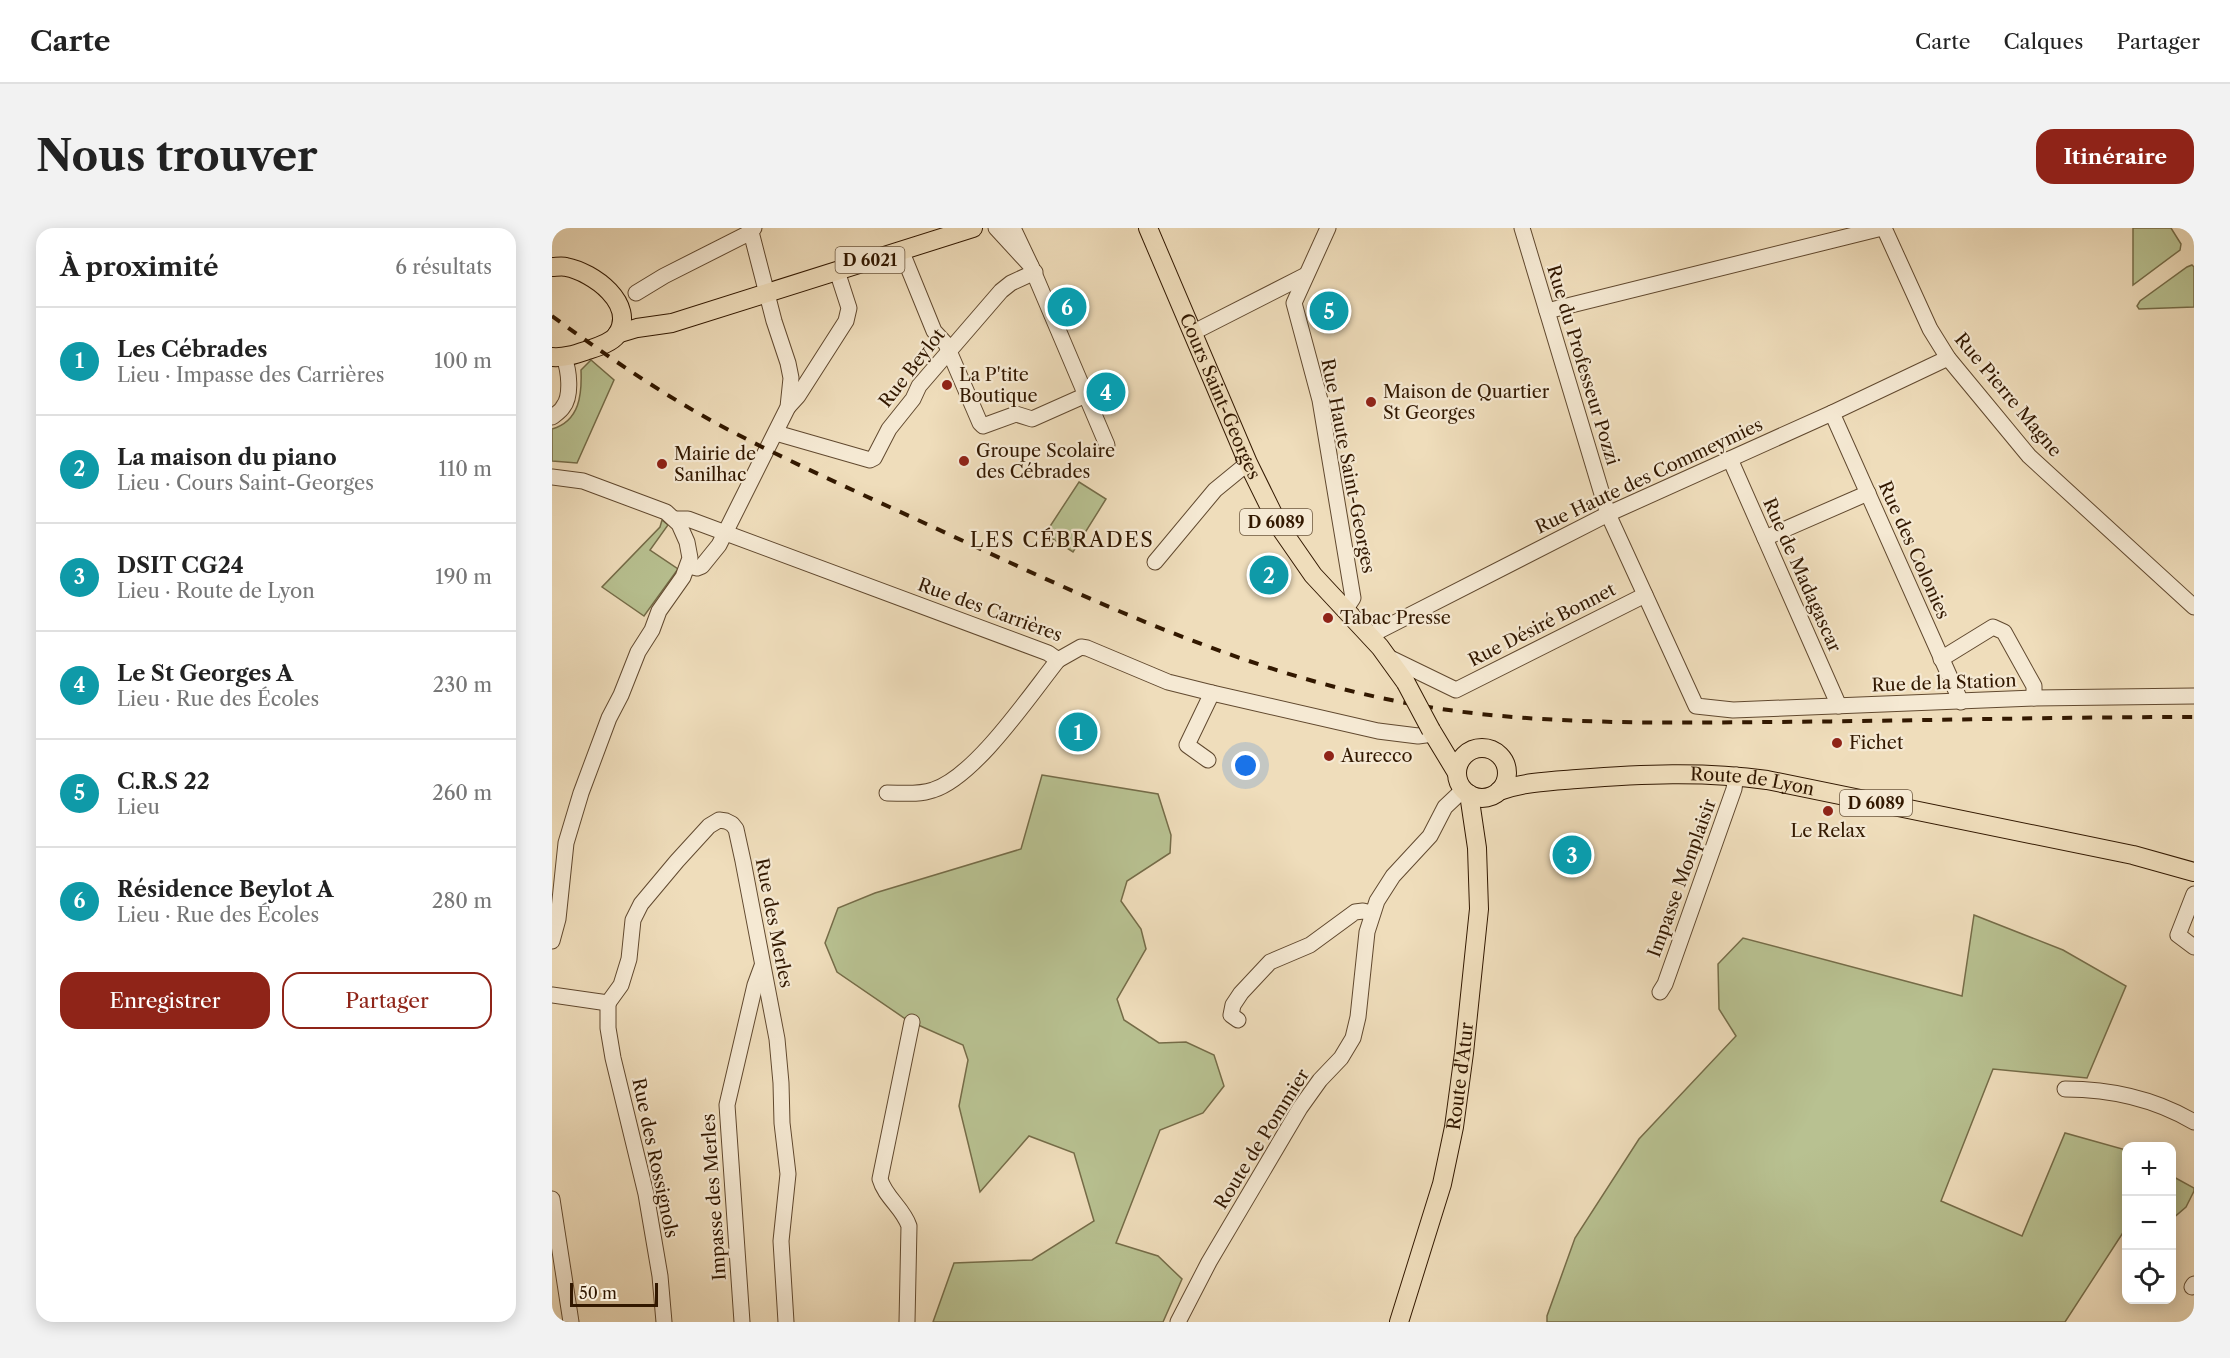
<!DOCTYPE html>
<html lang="fr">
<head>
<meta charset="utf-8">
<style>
	body { margin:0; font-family:"Libre Caslon Text",serif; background:#f2f2f2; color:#222 }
	.controls { position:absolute; right:18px; bottom:18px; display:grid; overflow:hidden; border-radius:12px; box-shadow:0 3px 15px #0003 }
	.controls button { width:54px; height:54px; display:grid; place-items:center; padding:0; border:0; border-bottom:2px solid #e0e0e0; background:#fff; color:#222; font:30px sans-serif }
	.scale { position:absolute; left:18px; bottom:15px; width:88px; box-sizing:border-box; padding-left:6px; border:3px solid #321800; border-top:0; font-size:16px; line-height:21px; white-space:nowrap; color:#321800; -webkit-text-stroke:4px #f5e9d3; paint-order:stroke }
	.you { position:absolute; left:694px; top:538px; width:21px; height:21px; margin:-15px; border:4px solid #fff; border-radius:50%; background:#1a73e8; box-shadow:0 0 0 9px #1a73e833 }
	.badge { display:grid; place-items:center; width:39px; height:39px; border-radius:50%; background:#8f2418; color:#fff; font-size:20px; font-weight:700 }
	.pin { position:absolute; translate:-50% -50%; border:3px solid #fff; box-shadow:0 2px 6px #0006 }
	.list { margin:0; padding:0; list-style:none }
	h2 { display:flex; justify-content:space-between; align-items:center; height:78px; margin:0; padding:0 24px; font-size:26px }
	h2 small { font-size:20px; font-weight:400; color:#767676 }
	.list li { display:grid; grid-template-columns:39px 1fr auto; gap:18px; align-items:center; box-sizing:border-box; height:108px; padding:0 24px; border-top:2px solid #e0e0e0 }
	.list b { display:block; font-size:22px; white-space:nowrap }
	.list p { margin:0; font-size:20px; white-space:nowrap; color:#767676 }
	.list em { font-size:20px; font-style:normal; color:#767676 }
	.actions { display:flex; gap:12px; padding:18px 24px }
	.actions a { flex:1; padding:14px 0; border:2px solid #8f2418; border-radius:18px; text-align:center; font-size:21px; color:#8f2418 }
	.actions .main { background:#8f2418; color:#fff }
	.icon { flex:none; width:33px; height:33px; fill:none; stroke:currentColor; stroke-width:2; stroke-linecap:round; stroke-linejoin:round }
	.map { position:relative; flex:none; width:1642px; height:1094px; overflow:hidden; border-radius:18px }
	header { display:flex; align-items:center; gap:36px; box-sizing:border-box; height:84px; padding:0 30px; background:#fff; border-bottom:2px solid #e0e0e0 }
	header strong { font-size:28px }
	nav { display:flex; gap:33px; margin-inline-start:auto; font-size:21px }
	.intro { display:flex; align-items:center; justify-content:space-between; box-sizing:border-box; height:144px; padding:0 36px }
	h1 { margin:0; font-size:42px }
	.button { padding:15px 27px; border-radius:18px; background:#8f2418; color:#fff; font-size:21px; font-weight:700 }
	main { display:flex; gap:36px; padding:0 36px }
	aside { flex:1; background:#fff; border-radius:18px; box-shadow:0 3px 15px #0003 }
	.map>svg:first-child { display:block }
	.green { fill:#b8c191; stroke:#756c48; stroke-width:1.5 }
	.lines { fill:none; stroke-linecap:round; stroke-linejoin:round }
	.minor-casing { stroke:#61492f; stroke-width:17 }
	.major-casing { stroke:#321800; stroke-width:20 }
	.minor { stroke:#f5e9d3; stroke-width:15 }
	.major { stroke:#efddbb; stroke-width:18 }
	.rail { stroke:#321800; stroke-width:4; stroke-dasharray:10 10; stroke-linecap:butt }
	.major-bridge-casing { stroke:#321800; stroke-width:20; stroke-linecap:butt }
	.major-bridge { stroke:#efddbb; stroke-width:18 }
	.poi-dot { fill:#8f2418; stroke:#f5e9d3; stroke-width:2 }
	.labels { text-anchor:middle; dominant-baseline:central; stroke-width:4.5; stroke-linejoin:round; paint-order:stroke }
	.shield { fill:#f5e9d3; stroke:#6c573f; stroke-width:1.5 }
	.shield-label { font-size:16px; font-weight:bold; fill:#321800 }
	.street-label { font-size:18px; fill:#321800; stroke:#f5e9d3 }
	.poi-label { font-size:18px; fill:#321800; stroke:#f5e9d3; text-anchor:start }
	.quarter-label { font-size:21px; letter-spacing:1.5px; fill:#321800; stroke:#f5e9d3 }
</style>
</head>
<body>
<header>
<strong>Carte</strong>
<nav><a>Carte</a><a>Calques</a><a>Partager</a></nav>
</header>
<div class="intro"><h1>Nous trouver</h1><a class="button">Itinéraire</a></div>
<main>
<aside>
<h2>À proximité<small>6 résultats</small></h2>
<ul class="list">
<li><span class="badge" style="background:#0f9aa8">1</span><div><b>Les Cébrades</b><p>Lieu · Impasse des Carrières</p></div><em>100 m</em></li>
<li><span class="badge" style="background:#0f9aa8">2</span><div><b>La maison du piano</b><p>Lieu · Cours Saint-Georges</p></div><em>110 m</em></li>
<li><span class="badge" style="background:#0f9aa8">3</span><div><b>DSIT CG24</b><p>Lieu · Route de Lyon</p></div><em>190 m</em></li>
<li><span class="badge" style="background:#0f9aa8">4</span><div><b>Le St Georges A</b><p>Lieu · Rue des Écoles</p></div><em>230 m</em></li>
<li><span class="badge" style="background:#0f9aa8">5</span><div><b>C.R.S 22</b><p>Lieu</p></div><em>260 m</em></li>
<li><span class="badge" style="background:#0f9aa8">6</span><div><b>Résidence Beylot A</b><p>Lieu · Rue des Écoles</p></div><em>280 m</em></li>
</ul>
<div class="actions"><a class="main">Enregistrer</a><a>Partager</a></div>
</aside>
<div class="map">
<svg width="1642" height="1094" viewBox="0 0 1642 1094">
	<rect width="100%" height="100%" fill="#efddbb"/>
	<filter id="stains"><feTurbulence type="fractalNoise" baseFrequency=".00333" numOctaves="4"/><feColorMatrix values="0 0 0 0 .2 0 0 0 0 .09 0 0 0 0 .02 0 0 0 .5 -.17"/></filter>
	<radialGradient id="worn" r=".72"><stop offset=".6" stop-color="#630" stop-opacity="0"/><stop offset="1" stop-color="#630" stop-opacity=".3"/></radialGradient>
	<g class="green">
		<path d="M 1581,0 L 1619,0 L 1629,16 L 1628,22 L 1581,57 Z"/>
		<path d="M 1640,37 L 1642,39 L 1642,79 L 1587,81 L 1585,78 L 1588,73 L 1635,39 Z"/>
		<path d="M 39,132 L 62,152 L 25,235 L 0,233 L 0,201 C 28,193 30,166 29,142 Z"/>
		<path d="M 527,254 L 554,271 L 521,324 L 493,306 Z"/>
		<path d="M 110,292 L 116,297 L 98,322 L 126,341 L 92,388 L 50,359 L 108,299 Z"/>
		<path d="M 490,547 L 606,566 L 619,607 L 618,625 L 575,653 L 569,673 L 589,701 L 594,721 L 565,771 L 572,792 L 607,815 L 634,814 L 662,827 L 672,858 L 651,885 L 608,902 L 564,1015 L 606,1028 L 630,1051 L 611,1094 L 381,1094 L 402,1035 L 480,1032 L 542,993 L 522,925 L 477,908 L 428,964 L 407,878 L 416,832 L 411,817 L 355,792 L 285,744 L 273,715 L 286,680 L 323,665 L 469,621 Z"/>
		<path d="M 1422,687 L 1511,722 L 1574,758 L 1535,850 L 1441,841 L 1389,973 L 1470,1008 L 1513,905 L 1574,922 L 1574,1000 L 1513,1094 L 995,1094 L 995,1088 L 1023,1010 L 1087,911 L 1184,808 L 1167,781 L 1166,736 L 1191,710 L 1410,768 Z"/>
		<path d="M 1620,948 L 1642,960 L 1642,963 L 1634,979 L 1620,991 Z"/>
	</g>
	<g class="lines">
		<defs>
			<g id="minor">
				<path d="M 444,0 L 479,38 L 461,0"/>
				<path d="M 776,0 L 742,75 L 768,172 L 801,370 L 793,382"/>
				<path d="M 970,0 L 1056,286 L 1144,478 L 1181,482 L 1482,470 L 1642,468"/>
				<path d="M 1332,0 L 1378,101 L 1396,130 L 1477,228 L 1642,379"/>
				<path d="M 349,22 L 382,103 L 394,116 L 428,195 L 431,198 L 464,186 L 480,191 L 534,167"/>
				<path d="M 479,38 L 555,217"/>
				<path d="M 84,65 L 112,48 L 199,4"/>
				<path d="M 995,83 L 1330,0"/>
				<path d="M 642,104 L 754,47"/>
				<path d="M 236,179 L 246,168 L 294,93 L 297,80 L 285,43"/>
				<path d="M 1280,185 L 1409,474"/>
				<path d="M 0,189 C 4,186 9,183 11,179 C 20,168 17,142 12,130"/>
				<path d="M 224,205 L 318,232 L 322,230 L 337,201 L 361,171 L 367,158 L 449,63 L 459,55 L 483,44"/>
				<path d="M 1178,231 L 1287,478"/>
				<path d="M 0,249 L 31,253 L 114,284 L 127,296 L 135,314 L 138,330 L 131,349 L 107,383 L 100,402 L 86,424 L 69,467 L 57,490 L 29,565 L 14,615 L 6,691 L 0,713"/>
				<path d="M 124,291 L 136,291 L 496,425 L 506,432 L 529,419 L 535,420 L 616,454 L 660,465 L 826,503 L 866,508 L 881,506"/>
				<path d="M 1213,310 L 1316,265"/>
				<path d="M 603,334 L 663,262 L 696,235"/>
				<path d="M 137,338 L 145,340 L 150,338 L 167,317 L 236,179 L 239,150 L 236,135 L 222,93 L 199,4 L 202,0"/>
				<path d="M 817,408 L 1056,286 L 1280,185 L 1396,130"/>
				<path d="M 836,429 L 904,462 L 1093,367"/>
				<path d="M 1389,431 L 1441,399 L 1452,404 L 1482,458 L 1482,470"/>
				<path d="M 656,532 L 635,517 L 660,465"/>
				<path d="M 335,565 C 350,565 367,567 381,562 C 423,549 478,467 506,432"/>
				<path d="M 1642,666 L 1626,707 L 1642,719"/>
				<path d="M 1108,764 L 1113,756 L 1182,561 L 1184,547"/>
				<path d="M 0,767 L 56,775"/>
				<path d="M 56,775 L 69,757 L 77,731 L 81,692 L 89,676 L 125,633 L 157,598 L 167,592 L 174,593 L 180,596 L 184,601 L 191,633 L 225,811 L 229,855 L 230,895 L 236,946 L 229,1013 L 234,1094"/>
				<path d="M 56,775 L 56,800 L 61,830 L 94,966 L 108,1048 L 112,1094"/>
				<path d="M 686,792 L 679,787 L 681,777 L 689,765 L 718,734 L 758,717 L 803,684 L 811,683 L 819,685"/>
				<path d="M 1513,861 C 1558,861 1603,871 1642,894"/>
				<path d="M 0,971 L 19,1094"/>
				<path d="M 1640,1059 L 1642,1056"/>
				<path d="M 190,1094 L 175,877 L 203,757 L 210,738"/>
				<path d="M 355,1094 L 357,998 C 351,980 333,969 328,951 L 360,794"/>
				<path d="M 626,1094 L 657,1034 L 748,880 L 768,852 L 789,830 L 801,810 L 806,789 L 815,704 L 825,673 L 841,648 L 878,608 L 893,579 L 911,562"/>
			</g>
			<g id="major">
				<path id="s1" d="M 596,0 L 696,235 L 727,298 L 761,347 L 828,419 L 854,455"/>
				<path d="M 0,39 C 4,39 10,38 14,39 C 41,44 85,76 65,107 C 59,115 45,119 36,122 C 24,126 13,130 0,129"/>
				<path d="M 65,106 L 85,100 L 120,95 L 421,0"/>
				<path d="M 879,502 L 905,545"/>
				<circle cx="930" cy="545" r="25"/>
				<path id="s2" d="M 947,563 C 972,554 999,553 1025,551 C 1089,546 1152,543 1215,552 L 1581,627 L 1642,644"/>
				<path id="s3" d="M 847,1094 L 890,956 L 902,899 L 912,825 L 927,681 L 925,620 L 917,566"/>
			</g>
		</defs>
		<use href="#minor" class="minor-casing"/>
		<use href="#major" class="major-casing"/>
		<use href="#minor" class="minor"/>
		<use href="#major" class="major"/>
		<path class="rail" d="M 0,88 C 52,126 104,162 160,193 C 236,234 317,269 396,306 C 567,385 738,466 929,486 C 1024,496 1120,495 1216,494 C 1358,493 1500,489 1642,489"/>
		<defs>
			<path id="major-bridge" d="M 854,455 L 879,502"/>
		</defs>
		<use href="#major-bridge" class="major-bridge-casing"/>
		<use href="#major-bridge" class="major-bridge"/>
	</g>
	<g class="poi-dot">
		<circle cx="395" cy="157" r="6"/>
		<circle cx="819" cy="174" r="6"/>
		<circle cx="412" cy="233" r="6"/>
		<circle cx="110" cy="236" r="6"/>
		<circle cx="776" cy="390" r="6"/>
		<circle cx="1285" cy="515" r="6"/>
		<circle cx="777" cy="528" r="6"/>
		<circle cx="1276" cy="583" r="6"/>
	</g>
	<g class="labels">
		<g class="shield">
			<rect x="283.5" y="19" width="69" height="26" rx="4.5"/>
			<rect x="688" y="281" width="72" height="26" rx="4.5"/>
			<rect x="1288" y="562" width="72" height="26" rx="4.5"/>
		</g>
		<g class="shield-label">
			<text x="318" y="32">D 6021</text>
			<text x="724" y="294">D 6089</text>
			<text x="1324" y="575">D 6089</text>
		</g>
		<g class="street-label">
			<text transform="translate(1031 137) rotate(73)">Rue du Professeur Pozzi</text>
			<text transform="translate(360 140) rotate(-52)">Rue Beylot</text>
			<text transform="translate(1456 167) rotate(50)">Rue Pierre Magne</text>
			<text stroke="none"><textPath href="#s1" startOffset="183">Cours Saint-Georges</textPath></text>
			<text transform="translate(796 238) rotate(79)">Rue Haute Saint-Georges</text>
			<text transform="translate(1097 248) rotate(-25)">Rue Haute des Commeymies</text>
			<text transform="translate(1362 322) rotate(66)">Rue des Colonies</text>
			<text transform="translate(1250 347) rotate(66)">Rue de Madagascar</text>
			<text transform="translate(438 382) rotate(20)">Rue des Carrières</text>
			<text transform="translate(990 397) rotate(-27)">Rue Désiré Bonnet</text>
			<text transform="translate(1392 455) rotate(-2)">Rue de la Station</text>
			<text stroke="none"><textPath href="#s2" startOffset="255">Route de Lyon</textPath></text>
			<text transform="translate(1130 650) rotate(-70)">Impasse Monplaisir</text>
			<text transform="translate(222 695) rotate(79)">Rue des Merles</text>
			<text stroke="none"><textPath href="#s3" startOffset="254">Route d'Atur</textPath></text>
			<text transform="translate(710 911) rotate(-58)">Route de Pommier</text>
			<text transform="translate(103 930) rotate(78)">Rue des Rossignols</text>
			<text transform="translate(162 969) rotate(-94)">Impasse des Merles</text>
		</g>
		<g class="poi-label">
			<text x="407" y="147">La P'tite<tspan x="407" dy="21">Boutique</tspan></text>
			<text x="831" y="164">Maison de Quartier<tspan x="831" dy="21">St Georges</tspan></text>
			<text x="424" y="223">Groupe Scolaire<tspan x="424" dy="21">des Cébrades</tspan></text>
			<text x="122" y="226">Mairie de<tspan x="122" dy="21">Sanilhac</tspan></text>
			<text x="788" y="390">Tabac Presse</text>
			<text x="1297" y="515">Fichet</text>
			<text x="789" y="528">Aurecco</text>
			<text x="1276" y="603" text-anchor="middle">Le Relax</text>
		</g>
		<g class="quarter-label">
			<text x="510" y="311">LES CÉBRADES</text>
		</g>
	</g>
	<rect width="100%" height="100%" filter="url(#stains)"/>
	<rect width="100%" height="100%" fill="url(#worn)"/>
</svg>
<div class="controls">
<button>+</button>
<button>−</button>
<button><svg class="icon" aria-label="locate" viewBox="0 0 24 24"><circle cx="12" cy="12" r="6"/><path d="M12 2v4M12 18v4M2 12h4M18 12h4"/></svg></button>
</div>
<div class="scale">50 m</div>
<div class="you"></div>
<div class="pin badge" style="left:526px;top:504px;background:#0f9aa8">1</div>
<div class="pin badge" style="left:717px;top:347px;background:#0f9aa8">2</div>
<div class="pin badge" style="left:1020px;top:627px;background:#0f9aa8">3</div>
<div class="pin badge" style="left:554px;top:164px;background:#0f9aa8">4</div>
<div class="pin badge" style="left:777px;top:83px;background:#0f9aa8">5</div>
<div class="pin badge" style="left:515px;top:79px;background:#0f9aa8">6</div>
</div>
</main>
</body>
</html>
